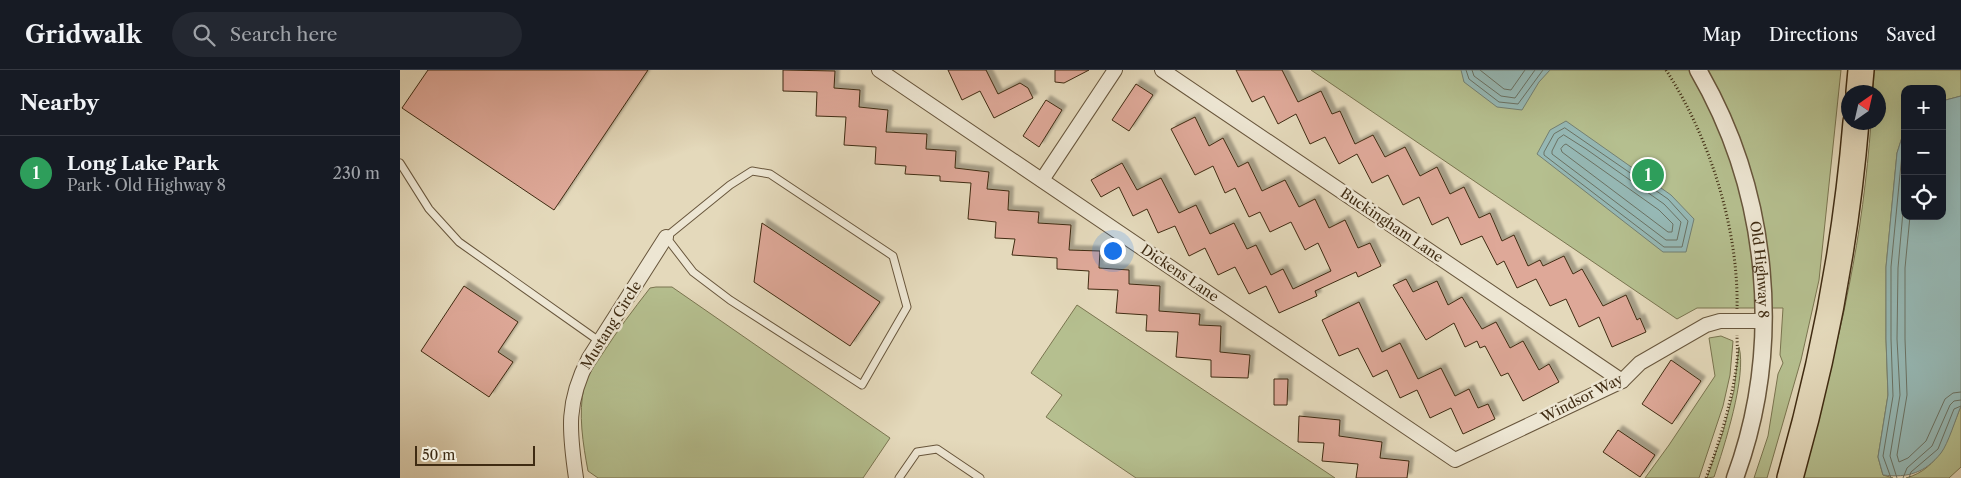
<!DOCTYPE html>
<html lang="en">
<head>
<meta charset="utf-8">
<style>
	body { margin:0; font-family:"Libre Caslon Text",serif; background:#242831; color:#f1f3f6 }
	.controls { position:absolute; right:15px; top:15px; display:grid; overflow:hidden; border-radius:10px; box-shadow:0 5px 20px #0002 }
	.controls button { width:45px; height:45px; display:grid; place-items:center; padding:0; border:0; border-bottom:1px solid #363941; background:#171b24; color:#f1f3f6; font:25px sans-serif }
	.compass { position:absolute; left:1441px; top:15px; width:45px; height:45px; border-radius:50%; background:#171b24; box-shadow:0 5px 20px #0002; rotate:34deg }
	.scale { position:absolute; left:15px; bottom:12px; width:120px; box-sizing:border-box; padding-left:5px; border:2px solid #3f2b12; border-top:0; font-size:14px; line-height:18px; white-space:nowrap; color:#3f2b12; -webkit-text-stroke:4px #ede6d3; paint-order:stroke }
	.you { position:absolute; left:712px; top:180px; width:18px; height:18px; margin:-12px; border:4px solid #fff; border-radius:50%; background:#1a73e8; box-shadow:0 0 0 8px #1a73e833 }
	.badge { display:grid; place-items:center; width:32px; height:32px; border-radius:50%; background:#8c9099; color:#fff; font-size:16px; font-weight:700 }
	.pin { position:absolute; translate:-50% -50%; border:2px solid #fff; box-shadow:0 1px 5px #0006 }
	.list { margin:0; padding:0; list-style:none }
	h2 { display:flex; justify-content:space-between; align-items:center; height:65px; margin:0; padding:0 20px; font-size:21px }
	h2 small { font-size:16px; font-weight:400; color:#9ea1a6 }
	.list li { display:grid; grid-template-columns:32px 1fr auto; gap:15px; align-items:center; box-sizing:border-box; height:75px; padding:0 20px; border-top:1px solid #363941 }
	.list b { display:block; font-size:19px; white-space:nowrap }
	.list p { margin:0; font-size:16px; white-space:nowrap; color:#9ea1a6 }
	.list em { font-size:16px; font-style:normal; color:#9ea1a6 }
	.icon { flex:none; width:28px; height:28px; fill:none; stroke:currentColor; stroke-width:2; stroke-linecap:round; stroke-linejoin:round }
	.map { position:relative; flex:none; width:1561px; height:408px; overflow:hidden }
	header { display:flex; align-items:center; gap:30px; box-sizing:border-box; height:70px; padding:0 25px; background:#171b24; border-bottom:1px solid #363941 }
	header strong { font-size:24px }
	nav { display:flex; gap:28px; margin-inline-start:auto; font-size:18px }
	.search { width:350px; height:45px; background:#242831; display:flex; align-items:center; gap:12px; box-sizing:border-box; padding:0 18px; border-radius:28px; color:#9ea1a6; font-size:19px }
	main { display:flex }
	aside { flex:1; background:#171b24 }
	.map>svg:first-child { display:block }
	.green { fill:#b5bf8f; stroke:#7a7550 }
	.water { fill:#96b9b6; stroke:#738074 }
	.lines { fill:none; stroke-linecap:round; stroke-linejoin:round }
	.shore { stroke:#6a7264; stroke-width:1 }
	.building { fill:#dea898; stroke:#3f2b12; filter:url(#shadow) }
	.service-casing { stroke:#68563c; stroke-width:9 }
	.minor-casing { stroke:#68563c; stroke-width:16 }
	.tertiary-casing { stroke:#68563c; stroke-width:19 }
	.motorway-casing { stroke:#3f2b12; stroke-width:28 }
	.path { stroke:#3f2b12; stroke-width:3; stroke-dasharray:1 2.5; stroke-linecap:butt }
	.service { stroke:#ede6d3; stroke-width:7 }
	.minor { stroke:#ede6d3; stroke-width:14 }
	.tertiary { stroke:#ede6d3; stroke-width:16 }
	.motorway { stroke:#e4d9bb; stroke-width:25 }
	.labels { text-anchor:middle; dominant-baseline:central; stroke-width:5; stroke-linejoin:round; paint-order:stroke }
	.street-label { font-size:14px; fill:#3f2b12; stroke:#ede6d3 }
</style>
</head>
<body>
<header>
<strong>Gridwalk</strong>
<div class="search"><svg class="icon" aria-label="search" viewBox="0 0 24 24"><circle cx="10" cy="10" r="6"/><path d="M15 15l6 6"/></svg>Search here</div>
<nav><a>Map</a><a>Directions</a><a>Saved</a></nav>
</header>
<main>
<aside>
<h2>Nearby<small></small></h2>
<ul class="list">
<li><span class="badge" style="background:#2e9e5b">1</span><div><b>Long Lake Park</b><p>Park · Old Highway 8</p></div><em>230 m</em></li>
</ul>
</aside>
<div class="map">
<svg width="1561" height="408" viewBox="0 0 1561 408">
	<defs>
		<filter id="shadow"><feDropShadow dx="4.5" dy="-4.5" stdDeviation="1" flood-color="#0004"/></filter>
	</defs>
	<rect width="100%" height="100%" fill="#e4d9bb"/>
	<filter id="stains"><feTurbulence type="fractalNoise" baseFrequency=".004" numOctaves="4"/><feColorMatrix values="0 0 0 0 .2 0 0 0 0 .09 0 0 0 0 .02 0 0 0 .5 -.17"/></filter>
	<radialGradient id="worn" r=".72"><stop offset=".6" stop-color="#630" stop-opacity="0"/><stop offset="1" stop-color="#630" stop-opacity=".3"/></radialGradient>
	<g class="green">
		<path d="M 911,0 L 1441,0 L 1419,210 L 1401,290 L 1367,408 L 1354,408 L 1368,366 L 1378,304 L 1383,293 L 1380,285 L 1383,238 L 1297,238 L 1277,249 Z"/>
		<path d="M 1474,0 L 1561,0 L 1561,26 L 1542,31 L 1542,19 L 1505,19 L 1505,58 L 1497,83 L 1486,197 L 1486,269 L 1488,325 L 1478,387 L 1483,405 L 1493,408 L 1399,408 C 1417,344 1437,281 1449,216 C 1460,162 1467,107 1471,53 L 1478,52 L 1478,22 L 1473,22 Z"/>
		<path d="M 256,217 L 272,217 L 490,368 L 463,408 L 198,408 L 188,401 C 183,374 178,344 184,317 C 187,305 196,294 203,283 C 217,261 233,240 250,218 Z"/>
		<path d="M 677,235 L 935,408 L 736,408 L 646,347 L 662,325 L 631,303 Z"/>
		<path d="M 1321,266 L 1333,271 L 1330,305 L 1323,336 L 1299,408 L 1245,408 L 1269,375 L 1315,306 L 1309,268 Z"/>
		<path d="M 1339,277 C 1347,306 1324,377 1314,407 L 1307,408 L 1323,362 L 1334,321 Z"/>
		<path d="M 1561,336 L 1561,397 L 1549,408 L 1506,408 C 1540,399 1549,365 1561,336 Z"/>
	</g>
	<g class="water">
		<path d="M 1061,0 L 1150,0 L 1139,12 L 1122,40 L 1097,37 L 1064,12 Z"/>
		<path d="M 1561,26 L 1561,336 C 1556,348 1548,374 1541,383 C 1525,403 1508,408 1483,405 L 1478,387 L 1488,325 L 1486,269 L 1486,197 L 1497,83 L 1505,58 L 1505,146 L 1542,146 L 1542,31 Z"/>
		<path d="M 1166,51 L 1271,125 L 1294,149 L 1286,182 L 1263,182 L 1137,84 L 1150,60 Z"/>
	</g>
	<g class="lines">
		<g class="shore">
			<path d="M 1066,0 L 1069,9 L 1099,32 L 1118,34 L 1143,0"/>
			<path d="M 1072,0 L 1074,6 L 1101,26 L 1115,28 L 1135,0"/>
			<path d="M 1080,0 L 1104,19 L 1111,20 L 1125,0"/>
			<path d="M 1165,58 L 1268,129 L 1288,151 L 1282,177 L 1264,177 L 1144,85 L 1144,82 L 1154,64 Z"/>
			<path d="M 1164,65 L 1186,79 L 1264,134 L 1281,152 L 1277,170 L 1266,170 L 1152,84 L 1152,81 L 1158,69 Z"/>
			<path d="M 1164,75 L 1166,74 L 1259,140 L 1273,154 L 1272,162 L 1268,162 L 1162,82 L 1161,79 Z"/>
			<path d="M 1510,146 L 1505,198 L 1505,269 L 1507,325 L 1497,385 L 1499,392 L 1508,388 L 1526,371 L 1545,329 L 1553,323 L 1561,322"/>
			<path d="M 1491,408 L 1483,386 L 1493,326 L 1491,269 L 1491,197 L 1502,84 L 1505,74"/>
			<path d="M 1497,408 L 1490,386 L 1500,325 L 1497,269 L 1498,198 L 1505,119"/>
			<path d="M 1503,408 L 1507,398 L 1532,376 L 1550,335 L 1554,331 L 1561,330"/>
			<path d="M 1509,408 L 1511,402 L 1538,379 L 1554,339 L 1561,336"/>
		</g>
	</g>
	<g class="building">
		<path d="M 28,0 L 248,0 L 154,140 L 2,38 Z"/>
		<path d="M 383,0 L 435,1 L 434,18 L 460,20 L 459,37 L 488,40 L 486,62 L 527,64 L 526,79 L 556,81 L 555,98 L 589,102 L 587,119 L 609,121 L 608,140 L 639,142 L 638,153 L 671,155 L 669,180 L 700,181 L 699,198 L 729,200 L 729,214 L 760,216 L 759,241 L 800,244 L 799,255 L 821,256 L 820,282 L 850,285 L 848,308 L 811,307 L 811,290 L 776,287 L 778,262 L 746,261 L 747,245 L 716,243 L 718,220 L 688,219 L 689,201 L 657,199 L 657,188 L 612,185 L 615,169 L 595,168 L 596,152 L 568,149 L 571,113 L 540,111 L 540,106 L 505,104 L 506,96 L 475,94 L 476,77 L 444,75 L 446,47 L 416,46 L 417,22 L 383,21 Z"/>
		<path d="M 548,0 L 586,0 L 598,24 L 620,13 L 628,18 L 633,28 L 594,48 L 580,21 L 562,30 Z"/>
		<path d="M 655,0 L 689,0 L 664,13 L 655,12 Z"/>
		<path d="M 836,0 L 882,0 L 898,32 L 921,21 L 932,44 L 940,41 L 955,74 L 973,65 L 985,87 L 1005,77 L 1020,106 L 1037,97 L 1050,124 L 1064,117 L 1079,148 L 1090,143 L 1102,171 L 1114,165 L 1128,196 L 1140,190 L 1143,196 L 1164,186 L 1173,204 L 1182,199 L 1203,236 L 1226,225 L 1237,250 L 1240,248 L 1246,262 L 1212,277 L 1199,247 L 1179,257 L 1166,229 L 1150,236 L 1136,209 L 1117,218 L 1104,191 L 1097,195 L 1082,166 L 1061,175 L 1048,147 L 1032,155 L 1019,127 L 1003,135 L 988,105 L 972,113 L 957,84 L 939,94 L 925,67 L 910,74 L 896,44 L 878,54 L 864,26 L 852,32 Z"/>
		<path d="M 736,14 L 753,25 L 729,61 L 712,50 Z"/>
		<path d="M 646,30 L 662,40 L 639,77 L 623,66 Z"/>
		<path d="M 795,47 L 809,76 L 823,68 L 838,97 L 848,92 L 862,121 L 885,110 L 899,137 L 915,129 L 929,158 L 945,150 L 958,178 L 970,173 L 981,196 L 958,207 L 956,202 L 915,221 L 917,226 L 879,243 L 866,216 L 849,224 L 835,197 L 818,205 L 805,178 L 789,186 L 775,156 L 758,163 L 747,139 L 733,146 L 719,117 L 701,127 L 691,110 L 722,93 L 737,120 L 761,108 L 779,143 L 796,135 L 810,164 L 834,153 L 847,179 L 856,175 L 871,205 L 883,199 L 893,219 L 931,201 L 918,173 L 905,180 L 891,152 L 870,162 L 860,142 L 849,147 L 835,118 L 825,123 L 813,96 L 795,105 L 771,59 Z"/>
		<path d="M 362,153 L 480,232 L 450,276 L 354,212 Z"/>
		<path d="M 1006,209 L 1013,222 L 1037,211 L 1048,235 L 1062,227 L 1082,259 L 1096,252 L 1110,278 L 1123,271 L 1139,300 L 1149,294 L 1159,312 L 1123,331 L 1108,303 L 1101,306 L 1085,276 L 1080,278 L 1077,271 L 1065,277 L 1054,253 L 1026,270 L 993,215 Z"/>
		<path d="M 64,216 L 118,252 L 98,282 L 113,292 L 89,327 L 21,281 Z"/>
		<path d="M 959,232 L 982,282 L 1000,273 L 1018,309 L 1041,298 L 1055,326 L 1069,319 L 1078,338 L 1088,334 L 1095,349 L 1063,364 L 1051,338 L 1030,348 L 1017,320 L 1000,328 L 987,300 L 973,307 L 958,278 L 939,286 L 922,250 Z"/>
		<path d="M 1271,290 L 1301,311 L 1272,354 L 1242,334 Z"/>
		<path d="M 874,309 L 888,309 L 887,335 L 874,335 Z"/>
		<path d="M 899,346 L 940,350 L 939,366 L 982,372 L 980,388 L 1009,391 L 1007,408 L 956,408 L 958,394 L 922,391 L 924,373 L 898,372 Z"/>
		<path d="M 1218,360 L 1255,385 L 1240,407 L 1203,382 Z"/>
	</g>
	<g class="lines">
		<defs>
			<g id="service">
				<path d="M 0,93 L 29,139 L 59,172 L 199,271"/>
				<path d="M 352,101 L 370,104 L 493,186 L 507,237 L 462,315 L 330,230 L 293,202 L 266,167 L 330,115 Z"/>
				<path d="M 499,408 L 517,382 L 537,379 L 580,408"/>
			</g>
			<g id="minor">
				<path d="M 479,0 L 1055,390 L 1222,311 L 1240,293 L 1306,255 L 1320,251 L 1363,251"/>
				<path d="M 762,0 L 1222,311"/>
				<path d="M 642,110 L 715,0"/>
				<path d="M 176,408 C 169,360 166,332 189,288 L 266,167"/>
			</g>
			<g id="tertiary">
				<path id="s1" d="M 1298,0 C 1369,122 1384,275 1335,408"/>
			</g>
			<g id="motorway">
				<path d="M 1459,22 L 1461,0"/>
				<path d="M 1390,408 C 1423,292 1446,173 1456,52"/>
			</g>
		</defs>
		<use href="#service" class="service-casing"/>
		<use href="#minor" class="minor-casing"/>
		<use href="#tertiary" class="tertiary-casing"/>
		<use href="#motorway" class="motorway-casing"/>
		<g class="path">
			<path d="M 1266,0 C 1309,66 1339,159 1337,239"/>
			<path d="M 1306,408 C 1320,371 1332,331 1337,292 C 1338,283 1337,274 1337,265"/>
		</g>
		<use href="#service" class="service"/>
		<use href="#minor" class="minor"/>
		<use href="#tertiary" class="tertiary"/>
		<use href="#motorway" class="motorway"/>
	</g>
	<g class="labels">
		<g class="street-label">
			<text transform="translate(992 155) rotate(34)">Buckingham Lane</text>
			<text stroke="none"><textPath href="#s1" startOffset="211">Old Highway 8</textPath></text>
			<text transform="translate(780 203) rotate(34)">Dickens Lane</text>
			<text transform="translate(211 255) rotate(-58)">Mustang Circle</text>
			<text transform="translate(1182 328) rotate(-27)">Windsor Way</text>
		</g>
	</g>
	<rect width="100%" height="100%" filter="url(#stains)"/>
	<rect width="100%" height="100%" fill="url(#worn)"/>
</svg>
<div class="controls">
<button>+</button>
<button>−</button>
<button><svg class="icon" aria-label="locate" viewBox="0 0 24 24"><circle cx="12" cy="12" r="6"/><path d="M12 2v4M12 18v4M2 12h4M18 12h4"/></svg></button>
</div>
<svg class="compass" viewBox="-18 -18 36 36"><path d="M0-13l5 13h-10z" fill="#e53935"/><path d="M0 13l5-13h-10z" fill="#9ea1a6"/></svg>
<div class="scale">50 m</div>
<div class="you"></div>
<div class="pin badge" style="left:1248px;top:105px;background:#2e9e5b">1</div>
</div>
</main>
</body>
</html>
